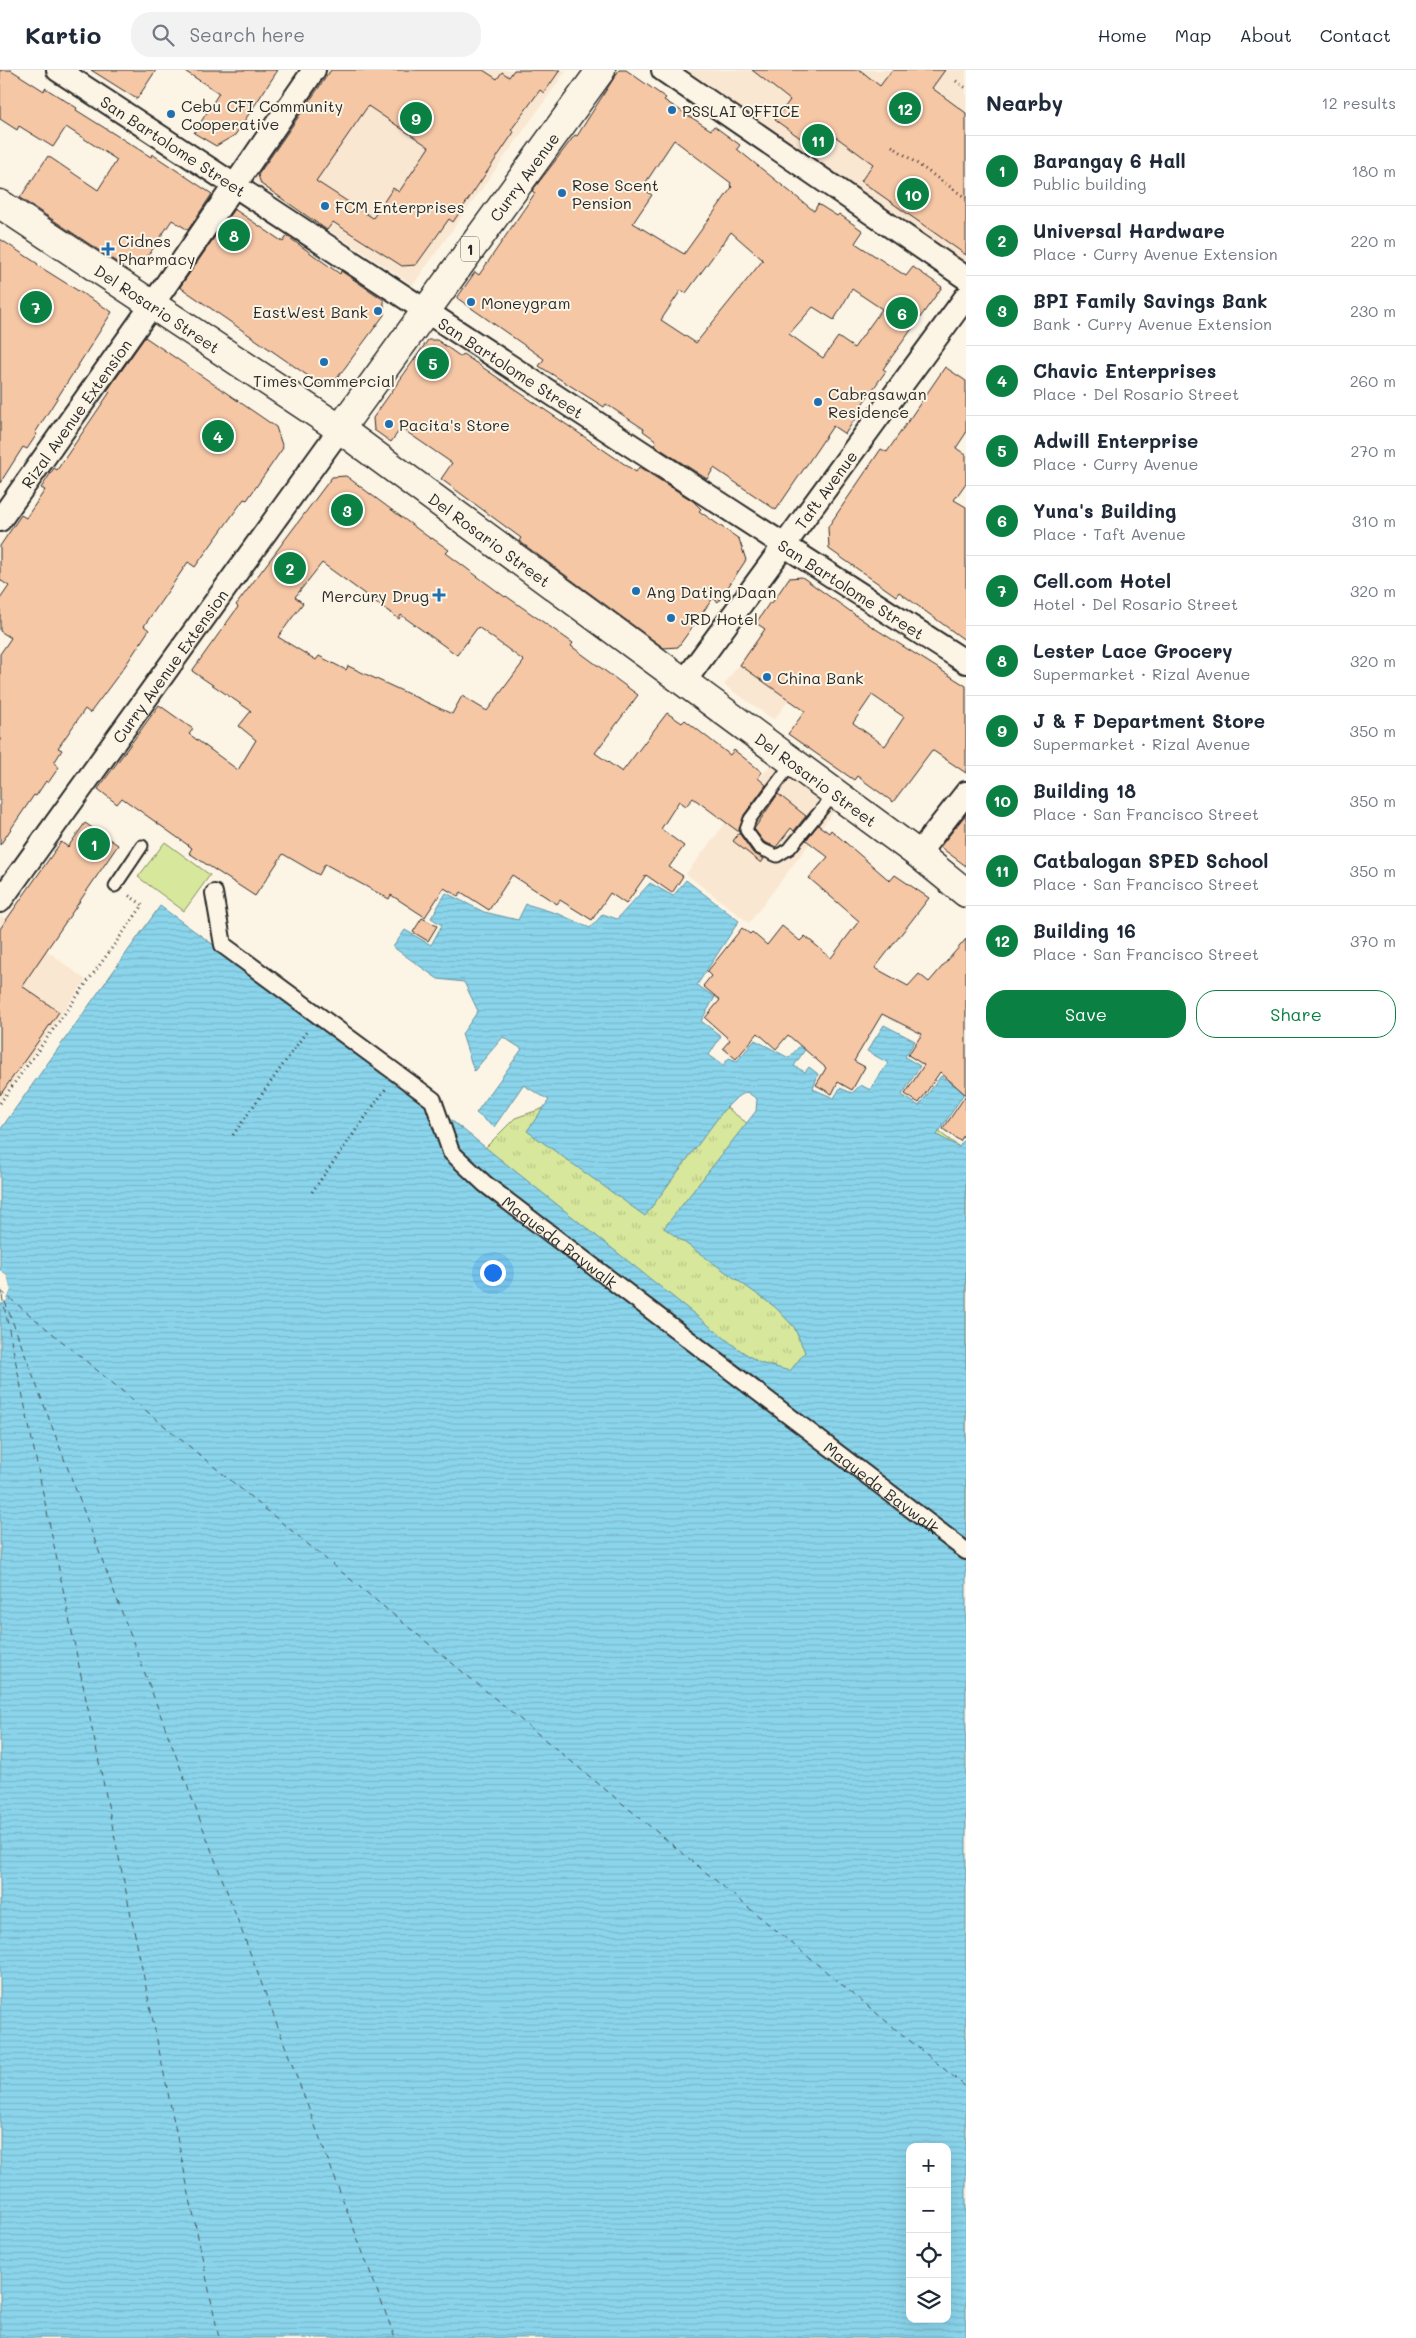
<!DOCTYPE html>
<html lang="en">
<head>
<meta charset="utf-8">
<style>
	body { margin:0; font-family:Mali,sans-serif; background:#f2f2f3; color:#1f2937 }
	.controls { position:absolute; right:15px; bottom:15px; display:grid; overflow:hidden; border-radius:10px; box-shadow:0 5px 20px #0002 }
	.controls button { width:45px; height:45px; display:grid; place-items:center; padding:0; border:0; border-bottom:1px solid #e0e1e3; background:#fff; color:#1f2937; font:25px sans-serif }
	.you { position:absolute; left:492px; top:1202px; width:18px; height:18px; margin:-12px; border:4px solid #fff; border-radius:50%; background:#1a73e8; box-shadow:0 0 0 8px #1a73e833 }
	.badge { display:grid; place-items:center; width:32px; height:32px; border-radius:50%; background:#0b8043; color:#fff; font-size:16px; font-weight:700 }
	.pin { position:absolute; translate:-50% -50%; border:2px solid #fff; box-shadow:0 1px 5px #0006 }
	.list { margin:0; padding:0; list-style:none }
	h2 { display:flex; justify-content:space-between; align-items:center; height:65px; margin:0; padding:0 20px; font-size:21px }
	h2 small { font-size:16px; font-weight:400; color:#747a83 }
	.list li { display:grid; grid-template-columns:32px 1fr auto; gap:15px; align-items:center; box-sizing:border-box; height:70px; padding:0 20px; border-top:1px solid #e0e1e3 }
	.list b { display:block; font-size:19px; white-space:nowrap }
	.list p { margin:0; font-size:16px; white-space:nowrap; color:#747a83 }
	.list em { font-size:16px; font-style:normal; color:#747a83 }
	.actions { display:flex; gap:10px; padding:15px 20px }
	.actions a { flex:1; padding:11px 0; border:1px solid #0b8043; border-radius:20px; text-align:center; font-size:18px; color:#0b8043 }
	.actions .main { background:#0b8043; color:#fff }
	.icon { flex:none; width:28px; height:28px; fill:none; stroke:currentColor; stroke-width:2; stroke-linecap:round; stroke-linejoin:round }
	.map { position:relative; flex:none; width:966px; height:2268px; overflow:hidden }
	header { display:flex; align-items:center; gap:30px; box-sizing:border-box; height:70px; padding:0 25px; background:#fff; border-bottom:1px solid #e0e1e3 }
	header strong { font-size:24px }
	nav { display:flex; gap:28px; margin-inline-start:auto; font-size:18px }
	.search { width:350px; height:45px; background:#f2f2f3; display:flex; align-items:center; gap:12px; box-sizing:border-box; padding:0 18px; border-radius:20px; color:#747a83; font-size:19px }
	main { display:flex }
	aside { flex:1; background:#fff }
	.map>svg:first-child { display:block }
	.built { fill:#fae7d2 }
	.grass { fill:url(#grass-tufts); stroke:#818963 }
	.pitch { fill:#d7e79b; stroke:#818963 }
	.water { fill:url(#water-rules); stroke:#65919f; fill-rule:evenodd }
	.pier { fill:#fcf5e5 }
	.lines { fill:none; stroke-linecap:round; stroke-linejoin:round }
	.ferry { stroke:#43565b; stroke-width:1; stroke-dasharray:6 5; stroke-linecap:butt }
	.building { fill:#f6c7a5; stroke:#2b2b2b; fill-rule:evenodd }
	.service-casing { stroke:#2b2b2b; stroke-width:15 }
	.pedestrian-casing { stroke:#2b2b2b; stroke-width:20 }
	.minor-casing { stroke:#2b2b2b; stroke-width:26 }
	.tertiary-casing { stroke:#2b2b2b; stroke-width:31 }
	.primary-casing { stroke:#2b2b2b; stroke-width:31 }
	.path { stroke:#2b2b2b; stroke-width:3; stroke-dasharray:1 4; stroke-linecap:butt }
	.service { stroke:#fcf5e5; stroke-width:11 }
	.pedestrian { stroke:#fcf5e5; stroke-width:16 }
	.minor { stroke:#fcf5e5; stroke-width:22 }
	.tertiary { stroke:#fcf5e5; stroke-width:28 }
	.primary { stroke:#fcf5e5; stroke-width:28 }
	.poi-dot { fill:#1f6fb2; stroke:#fcf5e5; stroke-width:2 }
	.labels { text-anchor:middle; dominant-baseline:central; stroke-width:4; stroke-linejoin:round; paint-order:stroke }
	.shield { fill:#fcf5e5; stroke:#6a6863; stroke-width:1 }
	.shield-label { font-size:15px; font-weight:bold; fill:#2b2b2b }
	.poi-label { font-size:16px; fill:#2b2b2b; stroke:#fcf5e5; text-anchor:start }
	.street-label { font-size:16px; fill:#2b2b2b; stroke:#fcf5e5 }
</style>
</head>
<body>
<header>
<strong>Kartio</strong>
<div class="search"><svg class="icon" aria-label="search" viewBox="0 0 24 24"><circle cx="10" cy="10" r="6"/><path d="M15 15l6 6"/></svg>Search here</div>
<nav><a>Home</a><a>Map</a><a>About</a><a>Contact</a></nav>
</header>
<main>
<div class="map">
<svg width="966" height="2268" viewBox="0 0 966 2268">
	<defs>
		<pattern id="grass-tufts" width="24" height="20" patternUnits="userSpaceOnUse" patternTransform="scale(1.25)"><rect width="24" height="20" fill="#d7e79b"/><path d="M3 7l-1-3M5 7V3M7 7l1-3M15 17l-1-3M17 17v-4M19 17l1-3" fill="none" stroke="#b9c686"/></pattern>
		<pattern id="water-rules" width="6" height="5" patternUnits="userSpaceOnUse" patternTransform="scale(1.25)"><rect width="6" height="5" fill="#8bd5ec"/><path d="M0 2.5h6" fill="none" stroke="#78b7cb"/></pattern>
	</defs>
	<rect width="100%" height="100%" fill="#fcf5e5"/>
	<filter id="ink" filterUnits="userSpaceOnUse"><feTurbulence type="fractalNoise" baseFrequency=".02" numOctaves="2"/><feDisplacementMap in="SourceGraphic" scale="10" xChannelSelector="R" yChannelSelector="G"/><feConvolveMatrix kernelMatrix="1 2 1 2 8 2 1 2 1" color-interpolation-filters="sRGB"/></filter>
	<g filter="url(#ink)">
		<g class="built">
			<path d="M 324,0 L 567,0 L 413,215 L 249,108 Z"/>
			<path d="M 685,0 L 966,0 L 966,195 L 820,93 Z"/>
			<path d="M 760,564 L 810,600 L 774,650 L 724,615 Z"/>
			<path d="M 776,687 L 839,735 L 749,853 L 686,804 Z"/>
			<path d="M 1,846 L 86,910 L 0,1030 L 0,848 Z"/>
		</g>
		<path class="grass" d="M 676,999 L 832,1118 L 894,1028 L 966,1082 L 966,1466 L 473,1090 L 515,1048 L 626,1010 Z"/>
		<path class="pitch" d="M 165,772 L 210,805 L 184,841 L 138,807 Z"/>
		<path class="water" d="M 686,810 L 739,851 L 697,915 L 715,927 L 701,951 L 721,966 L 709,985 L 723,995 L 729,988 L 737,991 L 755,970 L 789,988 L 812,962 L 816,963 L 794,996 L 805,1002 L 809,997 L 818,1004 L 813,1019 L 834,1028 L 840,1018 L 852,1023 L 861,1015 L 870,1020 L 888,993 L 867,981 L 884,955 L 915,971 L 905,987 L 920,996 L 902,1025 L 919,1036 L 941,1006 L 965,1022 L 937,1065 L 959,1077 L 966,1067 L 966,2268 L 0,2268 L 0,1234 L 6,1232 L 11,1220 L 7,1205 L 0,1200 L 0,1060 L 160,836 L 416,1022 L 737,1278 L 760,1293 L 790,1301 L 805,1282 L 794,1257 L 775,1237 L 664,1158 L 756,1041 L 757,1029 L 747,1022 L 737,1027 L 723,1041 L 645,1146 L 527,1061 L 549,1030 L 523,1015 L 494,1057 L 476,1043 L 522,979 L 503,967 L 474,1001 L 462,964 L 478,941 L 464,912 L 438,909 L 393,877 L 405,860 L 431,875 L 442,855 L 431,848 L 446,823 L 484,842 L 518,850 L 526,834 L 559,844 L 590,858 L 603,844 L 617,849 L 650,813 L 673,826 ZM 910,2077 L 947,2077 L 947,2249 L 910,2249 Z"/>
		<path class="pier" d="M 0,1200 L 7,1205 L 11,1220 L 6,1232 L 0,1234 L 9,1219 Z"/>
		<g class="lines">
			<g class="ferry">
				<path d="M 1,1221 L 966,2017"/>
				<path d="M 1,1221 L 395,2268"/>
				<path d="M 2,1226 L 219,2268"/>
			</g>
		</g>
		<g class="building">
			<path d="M 0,0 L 11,0 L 44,21 L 45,18 L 77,38 L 76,40 L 151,87 L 152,84 L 212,124 L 188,160 L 172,150 L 146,189 L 121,195 L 20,128 L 48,86 L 98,120 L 117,90 L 66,57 L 53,77 L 19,56 L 17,60 L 0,49 Z"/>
			<path d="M 91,0 L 156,0 L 137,29 Z"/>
			<path d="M 183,0 L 278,0 L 235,65 L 216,76 L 194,63 L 219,23 Z"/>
			<path d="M 331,0 L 483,0 L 497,9 L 502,2 L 509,7 L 514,0 L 560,0 L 544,23 L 540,20 L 511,60 L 514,62 L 453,152 L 449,149 L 416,195 L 402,196 L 333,152 L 327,160 L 261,114 L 258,105 ZM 368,36 L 429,77 L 399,122 L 393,118 L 373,148 L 316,111 Z"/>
			<path d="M 619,0 L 626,0 L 666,28 L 664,30 L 711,60 L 714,56 L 740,75 L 737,79 L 814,141 L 818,134 L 837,146 L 839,144 L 863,161 L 855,173 L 906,206 L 913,197 L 942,217 L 883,299 L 886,301 L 855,344 L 857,346 L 845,364 L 833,356 L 776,440 L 714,398 L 707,409 L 654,375 L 657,371 L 643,361 L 644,359 L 606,334 L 604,337 L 539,296 L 544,289 L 457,228 L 475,202 L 479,205 L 535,123 L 532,121 L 575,65 L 577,66 ZM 674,70 L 731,113 L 730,115 L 732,117 L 684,184 L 633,153 L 652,125 L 642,118 ZM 731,162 L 763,190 L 696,273 L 661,250 L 681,220 L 686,223 ZM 852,219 L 882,239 L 854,278 L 838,267 L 823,288 L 789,264 L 813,237 L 834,250 Z"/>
			<path d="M 752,0 L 860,0 L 880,16 L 892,0 L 945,0 L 932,18 L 966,43 L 966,185 L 861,111 L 873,94 L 836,67 L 823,84 L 775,50 L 790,30 Z"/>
			<path d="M 234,139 L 283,172 L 287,166 L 340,204 L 341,201 L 384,230 L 384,245 L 335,311 L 324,317 L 180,217 Z"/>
			<path d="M 0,169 L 38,194 L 37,195 L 112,242 L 35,363 L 37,364 L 27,379 L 23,377 L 0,413 Z"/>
			<path d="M 145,267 L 276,357 L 283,378 L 247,430 L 244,429 L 195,497 L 188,492 L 144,556 L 149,560 L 125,596 L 90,643 L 85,639 L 58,678 L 62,680 L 54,693 L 59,697 L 48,713 L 46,711 L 36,726 L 34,725 L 0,775 L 0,584 L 11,568 L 0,561 L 0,529 L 9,516 L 0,510 L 0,476 L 21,445 L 26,448 L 45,420 L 41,418 L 54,398 L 57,400 L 110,322 L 107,321 Z"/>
			<path d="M 428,270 L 437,270 L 461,287 L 463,284 L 636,402 L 639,397 L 693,431 L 701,439 L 699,441 L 739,469 L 746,490 L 718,532 L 713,528 L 678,577 L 664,578 L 519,471 L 521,468 L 441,409 L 452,393 L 401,358 L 391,372 L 374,360 L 373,348 Z"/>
			<path d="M 945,297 L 966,311 L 966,363 L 956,378 L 966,385 L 966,413 L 954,430 L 966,437 L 966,571 L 899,522 L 896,526 L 829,479 L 828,457 L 881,379 L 887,382 Z"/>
			<path d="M 346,406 L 431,469 L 432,468 L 449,480 L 446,483 L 505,527 L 506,526 L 573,573 L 571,576 L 638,625 L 595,683 L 622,702 L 667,643 L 682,653 L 685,650 L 730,685 L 734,680 L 762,702 L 758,708 L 766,715 L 744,745 L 739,762 L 693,728 L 686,736 L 679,731 L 661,759 L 684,776 L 669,797 L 683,806 L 672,823 L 646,805 L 626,834 L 610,823 L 592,850 L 560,830 L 557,834 L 512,805 L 489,840 L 461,822 L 458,826 L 444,818 L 425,847 L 391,825 L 389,829 L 325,794 L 319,805 L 283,784 L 255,826 L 189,783 L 192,778 L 122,728 L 117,734 L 98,719 L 159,635 L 193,659 L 189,664 L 238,700 L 256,670 L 239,656 L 251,641 L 192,601 L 238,537 L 236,535 L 332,407 ZM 322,493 L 399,549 L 401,545 L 457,585 L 478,557 L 524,591 L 487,641 L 462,626 L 452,644 L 348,596 L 346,600 L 319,586 L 316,590 L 278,567 L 303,533 L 295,527 Z"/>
			<path d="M 802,507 L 871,556 L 966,616 L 966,703 L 932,680 L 893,732 L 857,706 L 854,710 L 788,664 L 805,641 L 740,595 L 765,559 L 756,553 L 770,532 L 772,533 L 789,508 ZM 872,625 L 904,647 L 885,676 L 853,653 Z"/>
			<path d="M 778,724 L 806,746 L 794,761 L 791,758 L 776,777 L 764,772 L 754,759 Z"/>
			<path d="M 966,744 L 966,796 L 940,777 Z"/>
			<path d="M 85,753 L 118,775 L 22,916 L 59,942 L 0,1025 L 0,859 L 61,772 L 68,777 Z"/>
			<path d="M 818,755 L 829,763 L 831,760 L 890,811 L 895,805 L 929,828 L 875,898 L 908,916 L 919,904 L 929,912 L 966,869 L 966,1025 L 940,1002 L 919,1033 L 905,1024 L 924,995 L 908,985 L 922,964 L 882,944 L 854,991 L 865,997 L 852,1020 L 838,1012 L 832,1024 L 816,1015 L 826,998 L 788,965 L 776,979 L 758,963 L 736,989 L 723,978 L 730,970 L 705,948 L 720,930 L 703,916 L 711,906 L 707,902 L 742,858 L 750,864 L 752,862 L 767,875 L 782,856 L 800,871 L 805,866 L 831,888 L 859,851 L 809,808 L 828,787 L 806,770 Z"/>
			<path d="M 739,763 L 753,783 L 764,789 L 761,793 L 733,771 Z"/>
			<path d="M 422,848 L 437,856 L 428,871 L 413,862 Z"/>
			<path d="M 966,1025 L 966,1062 L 960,1071 L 943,1059 Z"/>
		</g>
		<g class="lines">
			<defs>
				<g id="service">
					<path d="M 792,693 L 750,749 L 746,760 L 759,778 L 777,786 L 790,778 L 835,723"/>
					<path d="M 115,816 L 142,776"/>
				</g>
				<g id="pedestrian">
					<path id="s1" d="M 214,823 L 223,875 L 433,1030 L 451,1082 L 485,1114 L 966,1481"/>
				</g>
				<g id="minor">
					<path id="s2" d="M 58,0 C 361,197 661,398 966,592"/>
					<path d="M 663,0 L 966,208"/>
					<path id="s3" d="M 0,450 L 152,235 L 314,0"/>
					<path id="s4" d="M 684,612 L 966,227"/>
					<path d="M 918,784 L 966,723"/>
					<path id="s5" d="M 0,831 L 340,359"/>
				</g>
				<g id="tertiary">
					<path id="s6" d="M 340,359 L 918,784 L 966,823"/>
				</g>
				<g id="primary">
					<path id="s7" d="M 0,134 L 340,359 L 601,0"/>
				</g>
			</defs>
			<use href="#service" class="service-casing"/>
			<use href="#pedestrian" class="pedestrian-casing"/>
			<use href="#minor" class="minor-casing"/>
			<use href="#tertiary" class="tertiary-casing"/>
			<use href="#primary" class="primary-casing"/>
			<g class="path">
				<path d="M 956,11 L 966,18"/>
				<path d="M 892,76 L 966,128"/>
				<path d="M 0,1033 L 143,835 L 128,825"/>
				<path d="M 233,1065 L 307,961"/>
				<path d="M 312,1122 L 387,1017"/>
				<path d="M 0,1220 L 1,1221"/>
			</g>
			<use href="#service" class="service"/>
			<use href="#pedestrian" class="pedestrian"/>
			<use href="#minor" class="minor"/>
			<use href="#tertiary" class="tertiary"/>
			<use href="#primary" class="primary"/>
		</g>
	</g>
	<g class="poi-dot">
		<circle cx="672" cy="40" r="5"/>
		<circle cx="171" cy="44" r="5"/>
		<circle cx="562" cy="123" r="5"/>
		<circle cx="325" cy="136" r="5"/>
		<path d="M105.5 171.5h5v5h5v5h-5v5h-5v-5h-5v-5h5z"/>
		<circle cx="471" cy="232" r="5"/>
		<circle cx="378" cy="241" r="5"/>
		<circle cx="324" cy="292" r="5"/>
		<circle cx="818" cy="332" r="5"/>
		<circle cx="389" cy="354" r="5"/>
		<circle cx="636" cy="521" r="5"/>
		<path d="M436.5 517.5h5v5h5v5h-5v5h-5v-5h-5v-5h5z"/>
		<circle cx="671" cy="548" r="5"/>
		<circle cx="767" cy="607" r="5"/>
	</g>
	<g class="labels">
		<rect class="shield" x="461" y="166.5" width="18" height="25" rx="4"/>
		<g class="shield-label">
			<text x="470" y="179">1</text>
		</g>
		<g class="poi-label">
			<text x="181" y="35">Cebu CFI Community<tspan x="181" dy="18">Cooperative</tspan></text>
			<text x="682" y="40">PSSLAI OFFICE</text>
			<text x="572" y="114">Rose Scent<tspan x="572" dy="18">Pension</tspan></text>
			<text x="335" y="136">FCM Enterprises</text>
			<text x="118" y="170">Cidnes<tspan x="118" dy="18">Pharmacy</tspan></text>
			<text x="481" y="232">Moneygram</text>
			<text x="368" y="241" text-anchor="end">EastWest Bank</text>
			<text x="324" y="310" text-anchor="middle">Times Commercial</text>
			<text x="828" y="323">Cabrasawan<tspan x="828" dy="18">Residence</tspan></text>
			<text x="399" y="354">Pacita's Store</text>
			<text x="646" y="521">Ang Dating Daan</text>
			<text x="429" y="525" text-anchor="end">Mercury Drug</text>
			<text x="681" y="548">JRD Hotel</text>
			<text x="777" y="607">China Bank</text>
		</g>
		<g class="street-label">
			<text stroke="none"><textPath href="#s2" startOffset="138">San Bartolome Street</textPath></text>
			<text stroke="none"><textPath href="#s7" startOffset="720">Curry Avenue</textPath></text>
			<text stroke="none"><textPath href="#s7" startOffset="189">Del Rosario Street</textPath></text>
			<text stroke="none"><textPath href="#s2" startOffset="542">San Bartolome Street</textPath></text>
			<text stroke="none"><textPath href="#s3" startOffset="131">Rizal Avenue Extension</textPath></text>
			<text stroke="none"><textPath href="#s4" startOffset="239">Taft Avenue</textPath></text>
			<text stroke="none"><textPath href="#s6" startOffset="186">Del Rosario Street</textPath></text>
			<text stroke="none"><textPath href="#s2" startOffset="948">San Bartolome Street</textPath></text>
			<text stroke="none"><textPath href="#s5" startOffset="290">Curry Avenue Extension</textPath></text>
			<text stroke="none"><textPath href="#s6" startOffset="591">Del Rosario Street</textPath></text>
			<text stroke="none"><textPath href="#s1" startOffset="510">Maqueda Baywalk</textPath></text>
			<text stroke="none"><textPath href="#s1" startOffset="915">Maqueda Baywalk</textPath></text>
		</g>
	</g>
</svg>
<div class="controls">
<button>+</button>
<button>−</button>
<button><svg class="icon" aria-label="locate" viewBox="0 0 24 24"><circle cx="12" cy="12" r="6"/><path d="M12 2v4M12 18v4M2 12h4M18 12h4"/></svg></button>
<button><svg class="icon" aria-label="layers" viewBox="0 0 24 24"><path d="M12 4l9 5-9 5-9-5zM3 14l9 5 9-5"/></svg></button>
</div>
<div class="you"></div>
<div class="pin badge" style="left:94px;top:774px">1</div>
<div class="pin badge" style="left:290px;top:498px">2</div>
<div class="pin badge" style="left:347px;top:440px">3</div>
<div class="pin badge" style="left:218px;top:366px">4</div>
<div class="pin badge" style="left:433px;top:293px">5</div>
<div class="pin badge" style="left:902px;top:243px">6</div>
<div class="pin badge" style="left:36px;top:237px">7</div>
<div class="pin badge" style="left:234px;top:165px">8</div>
<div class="pin badge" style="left:416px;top:48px">9</div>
<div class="pin badge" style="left:913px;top:124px">10</div>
<div class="pin badge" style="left:818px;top:70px">11</div>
<div class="pin badge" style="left:905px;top:38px">12</div>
</div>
<aside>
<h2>Nearby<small>12 results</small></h2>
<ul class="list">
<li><span class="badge">1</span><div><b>Barangay 6 Hall</b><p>Public building</p></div><em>180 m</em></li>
<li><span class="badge">2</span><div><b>Universal Hardware</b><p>Place · Curry Avenue Extension</p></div><em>220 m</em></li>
<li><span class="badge">3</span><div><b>BPI Family Savings Bank</b><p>Bank · Curry Avenue Extension</p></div><em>230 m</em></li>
<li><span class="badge">4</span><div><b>Chavic Enterprises</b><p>Place · Del Rosario Street</p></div><em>260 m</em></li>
<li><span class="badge">5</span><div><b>Adwill Enterprise</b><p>Place · Curry Avenue</p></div><em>270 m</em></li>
<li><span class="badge">6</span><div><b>Yuna's Building</b><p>Place · Taft Avenue</p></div><em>310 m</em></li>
<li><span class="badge">7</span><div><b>Cell.com Hotel</b><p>Hotel · Del Rosario Street</p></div><em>320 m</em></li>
<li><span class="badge">8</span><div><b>Lester Lace Grocery</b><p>Supermarket · Rizal Avenue</p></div><em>320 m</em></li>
<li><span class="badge">9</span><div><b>J &amp; F Department Store</b><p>Supermarket · Rizal Avenue</p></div><em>350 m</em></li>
<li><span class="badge">10</span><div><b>Building 18</b><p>Place · San Francisco Street</p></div><em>350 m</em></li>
<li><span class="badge">11</span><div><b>Catbalogan SPED School</b><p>Place · San Francisco Street</p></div><em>350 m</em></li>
<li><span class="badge">12</span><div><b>Building 16</b><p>Place · San Francisco Street</p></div><em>370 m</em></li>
</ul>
<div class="actions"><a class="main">Save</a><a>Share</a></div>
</aside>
</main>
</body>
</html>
